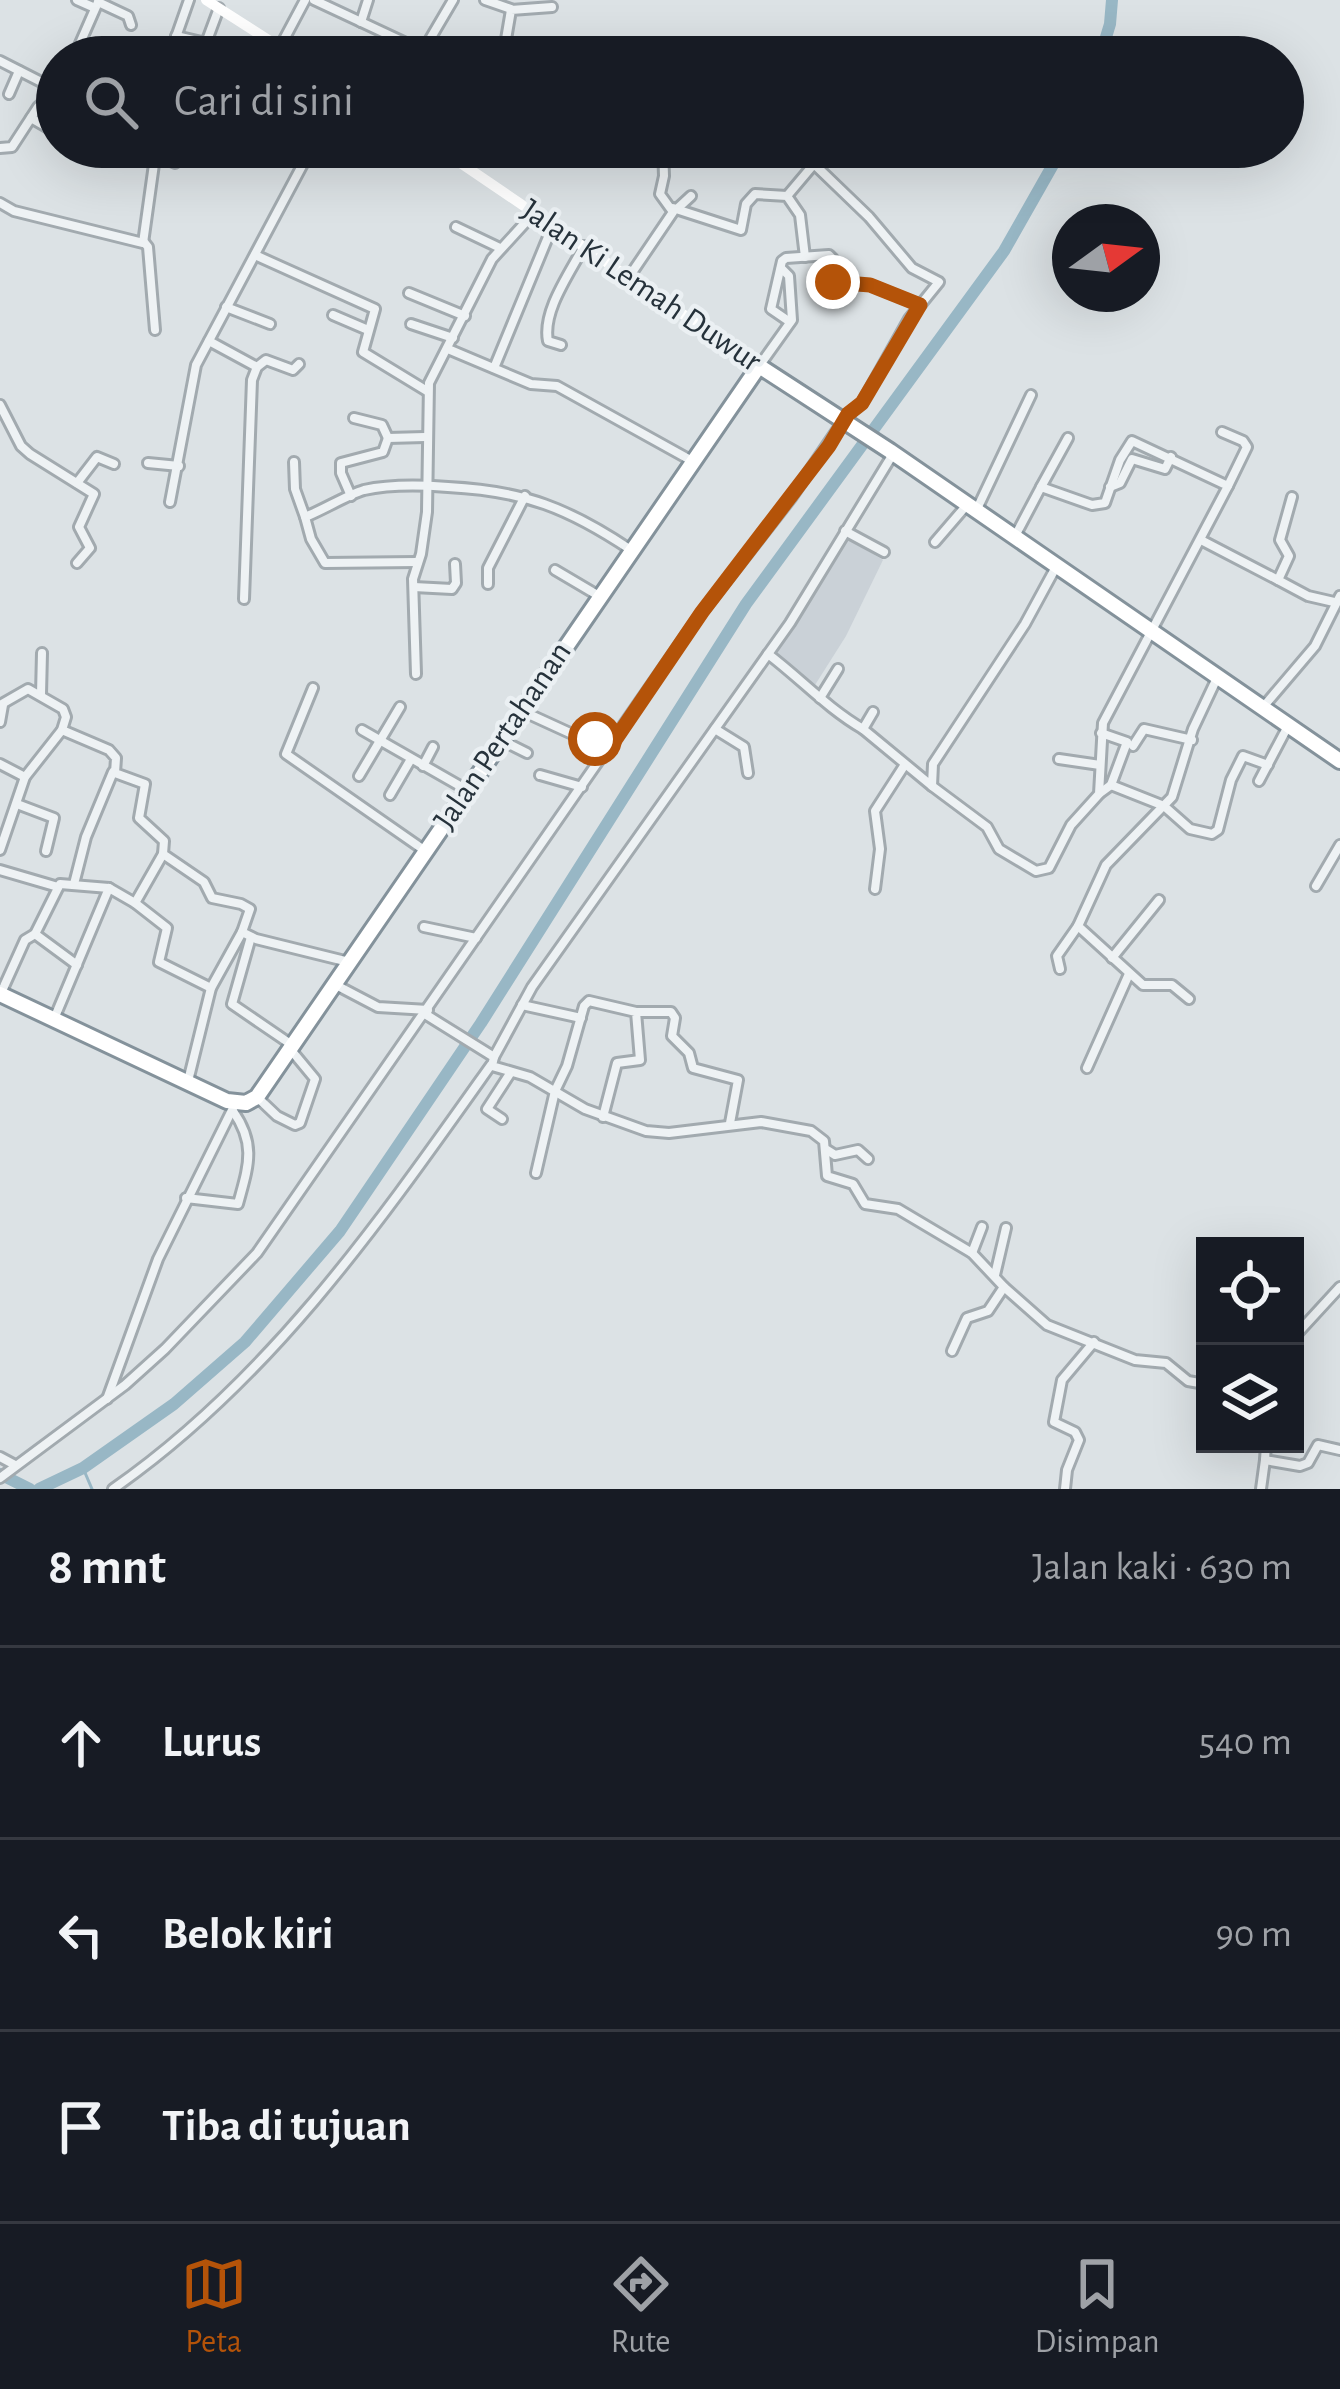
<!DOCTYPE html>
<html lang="id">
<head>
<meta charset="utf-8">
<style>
	body { margin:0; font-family:"Alegreya Sans",sans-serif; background:#242831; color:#f1f3f6 }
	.controls { position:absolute; right:36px; bottom:36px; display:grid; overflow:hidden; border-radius:0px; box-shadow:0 12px 48px #0002 }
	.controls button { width:108px; height:108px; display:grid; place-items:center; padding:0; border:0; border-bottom:3px solid #363941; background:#171b24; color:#f1f3f6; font:60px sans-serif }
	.compass { position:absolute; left:1052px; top:204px; width:108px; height:108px; border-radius:50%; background:#171b24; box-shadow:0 12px 48px #0002; rotate:75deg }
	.stop { position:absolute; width:36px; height:36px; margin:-27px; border:9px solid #b45309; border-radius:50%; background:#fff }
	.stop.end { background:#b45309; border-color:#fff; box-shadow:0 3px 12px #0008 }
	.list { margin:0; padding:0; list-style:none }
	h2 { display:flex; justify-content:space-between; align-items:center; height:156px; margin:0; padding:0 48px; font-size:51px }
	h2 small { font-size:39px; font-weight:400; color:#9ea1a6 }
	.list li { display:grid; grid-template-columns:78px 1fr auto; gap:36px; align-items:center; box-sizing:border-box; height:192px; padding:0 48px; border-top:3px solid #363941 }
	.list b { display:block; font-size:45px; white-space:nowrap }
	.list em { font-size:39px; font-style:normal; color:#9ea1a6 }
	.icon { flex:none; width:66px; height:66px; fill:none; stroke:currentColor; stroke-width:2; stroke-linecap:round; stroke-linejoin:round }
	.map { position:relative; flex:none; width:1340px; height:1489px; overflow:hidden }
	.search { position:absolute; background:#171b24; box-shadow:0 12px 48px #0002; left:36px; right:36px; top:36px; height:132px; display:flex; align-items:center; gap:30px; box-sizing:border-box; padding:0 42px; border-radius:66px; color:#9ea1a6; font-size:45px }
	.sheet { height:732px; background:#171b24 }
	nav { display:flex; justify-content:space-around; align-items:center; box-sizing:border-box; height:168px; border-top:3px solid #363941; background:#171b24; font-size:33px; color:#9ea1a6 }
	nav a { display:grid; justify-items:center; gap:6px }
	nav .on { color:#b45309 }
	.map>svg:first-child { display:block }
	.built { fill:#cad1d7 }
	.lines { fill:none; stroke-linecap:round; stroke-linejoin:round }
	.stream { stroke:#98b7c5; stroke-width:3 }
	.river { stroke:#98b7c5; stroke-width:12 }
	.minor-casing { stroke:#a2aaaf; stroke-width:14 }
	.trunk-casing { stroke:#84929b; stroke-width:20 }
	.minor { stroke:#eef2f4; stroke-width:8 }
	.secondary { stroke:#fff; stroke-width:10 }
	.trunk { stroke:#fff; stroke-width:14 }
	.route { stroke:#b45309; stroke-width:15 }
	.labels { text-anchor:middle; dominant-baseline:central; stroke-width:9; stroke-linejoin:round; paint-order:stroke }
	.street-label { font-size:33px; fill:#26323b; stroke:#ebf0f3 }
</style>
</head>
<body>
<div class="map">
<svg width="1340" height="1489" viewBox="0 0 1340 1489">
	<rect width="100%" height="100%" fill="#dce2e5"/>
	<path class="built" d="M 846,538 L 883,560 L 846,636 L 815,685 L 774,654 Z"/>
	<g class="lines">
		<path class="stream" d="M 83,1468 L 92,1489"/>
		<g class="river">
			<path d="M 1100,57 L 1110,24 L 1112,0"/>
			<path d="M 0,1474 L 30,1489"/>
			<path d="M 39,1489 L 83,1468 L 174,1404 L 245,1342 L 340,1231 L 481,1023 L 746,604 L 1004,251 L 1063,147"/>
		</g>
		<defs>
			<g id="minor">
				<path d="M 77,0 L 95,8"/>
				<path d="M 314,0 L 436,57"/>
				<path d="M 485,0 L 511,9"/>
				<path d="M 98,2 L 128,16 L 131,25"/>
				<path d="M 361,22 L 368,0"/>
				<path d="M 176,36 L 206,43 L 219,8"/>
				<path d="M 280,47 L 305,0"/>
				<path d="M 423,51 L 453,0"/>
				<path d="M 74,57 L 99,0"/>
				<path d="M 169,57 L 189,0"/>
				<path d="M 503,57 L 511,10 L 552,7"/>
				<path d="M 0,61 L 57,90"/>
				<path d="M 9,94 L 19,71"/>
				<path d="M 31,118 L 57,133"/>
				<path d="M 140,147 L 175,163"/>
				<path d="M 272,147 L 304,161"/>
				<path d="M 0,148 L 12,147 L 38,107 L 57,90"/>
				<path d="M 0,203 L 14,211 L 143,243 L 155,157"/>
				<path d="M 673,208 L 741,230 L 746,204 L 755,194 L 787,196 L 800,215 L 805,257"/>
				<path d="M 678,208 L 691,196"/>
				<path d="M 456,227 L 500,248"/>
				<path d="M 144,242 L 148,247 L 155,330"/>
				<path d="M 255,255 L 375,309 L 363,352 L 427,391"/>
				<path d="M 629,277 L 673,212 L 660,194 L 664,176 L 663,147"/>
				<path d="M 409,293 L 465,316"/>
				<path d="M 226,307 L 270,324"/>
				<path d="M 333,315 L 368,330"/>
				<path d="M 790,322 L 771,309 L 782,261 L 786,258 L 829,255 L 833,259 L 834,283 L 870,285 L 920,305"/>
				<path d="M 411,324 L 453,338"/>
				<path d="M 209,341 L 257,367"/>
				<path d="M 561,345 L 548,341 C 542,311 570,273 584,246"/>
				<path d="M 448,349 L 531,384 L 557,386 L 694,462"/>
				<path d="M 760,365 L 792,320 L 789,276 L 781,268"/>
				<path d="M 494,368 L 553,225"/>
				<path d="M 0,405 L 21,446 L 30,454 L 94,494 L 79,527 L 90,548 L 77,563"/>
				<path d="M 354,418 L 382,425 L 388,438"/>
				<path d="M 1222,432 L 1243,441 L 1247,447 L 1228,486"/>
				<path d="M 388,438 L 425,437"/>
				<path d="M 294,462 L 295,489 L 305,517"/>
				<path d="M 148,463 L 179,466"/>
				<path d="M 77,483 L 97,457 L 114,464"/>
				<path d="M 1041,487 L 1068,438"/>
				<path d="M 1110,487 L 1120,483 L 1132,459 L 1165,469 L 1171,457"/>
				<path d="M 351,496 L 341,473 L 341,463 L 383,452 L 388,438"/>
				<path d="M 170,502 L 196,365 L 312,147"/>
				<path d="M 976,511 L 1031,395"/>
				<path d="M 845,531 L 884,552"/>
				<path d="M 1201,540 L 1278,580 L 1289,556 L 1280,540 L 1292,497"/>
				<path d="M 935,542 L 966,506"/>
				<path d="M 417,562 L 325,563 L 311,539 L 305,517 C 323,510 347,495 364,490 C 391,484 421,485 448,487 C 525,491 568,508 631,550"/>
				<path d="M 555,570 L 599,596"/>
				<path d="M 1278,580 L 1308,596 L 1334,602"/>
				<path d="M 488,584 L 488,568 L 525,496"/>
				<path d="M 414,587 L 452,589 L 456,583 L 455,564"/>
				<path d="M 244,599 L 252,380 L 257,367 L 266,360 L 293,370 L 299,364"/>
				<path d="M 768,654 C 801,679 827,708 863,729 L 873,712"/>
				<path d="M 416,674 L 413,579 L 421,554 L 427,512 L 429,383 L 492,259 L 534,213"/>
				<path d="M 313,688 L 286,754 L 424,850"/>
				<path d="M 41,694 L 42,653"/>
				<path d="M 820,698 L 838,669"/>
				<path d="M 0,705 L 28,689 L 63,709 L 66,717 L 62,730 L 25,777 L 0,850"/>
				<path d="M 1264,706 L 1315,646 L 1340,596"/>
				<path d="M 522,711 L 570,733 L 615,740"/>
				<path d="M 0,722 L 3,705"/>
				<path d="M 715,729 L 744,747 L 748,773"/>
				<path d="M 863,729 L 932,786 L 933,764 L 1025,624 L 1056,567"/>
				<path d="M 62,730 L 109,750 L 116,758 L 115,773 L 145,784 L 139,818 L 164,841 L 163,854 L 204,882 L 212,898 L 241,904 L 250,909 L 242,932 L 256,939 L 349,962"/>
				<path d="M 362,730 L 467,790"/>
				<path d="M 1101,733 L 1127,742 L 1111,785"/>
				<path d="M 503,741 L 527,753"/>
				<path d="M 1133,746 L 1144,729 L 1192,740"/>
				<path d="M 1059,759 L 1100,765"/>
				<path d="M 0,764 L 25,777"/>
				<path d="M 423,766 L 433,747"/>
				<path d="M 540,775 L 582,787"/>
				<path d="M 359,776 L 400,707"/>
				<path d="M 1259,781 L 1288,726"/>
				<path d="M 932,786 L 987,827 L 999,849 L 1036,871 L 1049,868 L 1071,825 L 1099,794 L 1103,723 L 1228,486 L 1132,441 L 1120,460 L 1105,503 L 1092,505 L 1041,487 L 1014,538"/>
				<path d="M 1100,793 L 1111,785 L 1164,806 L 1190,829 L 1212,834 L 1218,830 L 1231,780 L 1243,756 L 1268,765"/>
				<path d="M 390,795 L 411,759"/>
				<path d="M 17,804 L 54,818 L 46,851"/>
				<path d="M 163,854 L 135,903 L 167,928 L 159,962 L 211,988"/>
				<path d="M 0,870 L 58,887"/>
				<path d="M 74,884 L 86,837 L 113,772"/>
				<path d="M 1316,886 L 1340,845"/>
				<path d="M 875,889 L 880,849 L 875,811 L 904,766"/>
				<path d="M 424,927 L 476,938"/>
				<path d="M 35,934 L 77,965"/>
				<path d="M 251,937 L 232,1004 L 292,1045"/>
				<path d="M 1112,958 L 1159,900"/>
				<path d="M 1060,969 L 1057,956 L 1078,926"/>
				<path d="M 336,985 L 378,1007 L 428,1010"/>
				<path d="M 1,993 L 25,940 L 35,934 L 60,884 L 109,888 L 135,903"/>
				<path d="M 1189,999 L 1172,985 L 1143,985 L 1078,926 L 1106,865 L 1172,797 L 1193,729 L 1217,678"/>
				<path d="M 522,1005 L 581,1018"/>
				<path d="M 636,1012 L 671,1012 L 675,1018 L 672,1036 L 689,1053 L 693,1068 L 738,1080 L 730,1123"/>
				<path d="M 425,1014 L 494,1057 L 492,1066 L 530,1077 L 585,1109 L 646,1131 L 669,1133 L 761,1122 L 811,1131 L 824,1141 L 827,1176 L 853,1184 L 865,1204 L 898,1209 L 972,1253 L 1004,1287 L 1047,1325 L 1135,1360 L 1166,1363 L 1188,1381 L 1205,1384"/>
				<path d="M 54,1019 L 109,888"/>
				<path d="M 494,1057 L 532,987 L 790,623 L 893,454"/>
				<path d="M 1087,1068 L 1129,974"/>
				<path d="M 188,1081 L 211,988 L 242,932"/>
				<path d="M 258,1098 L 277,1116 L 295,1125 L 300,1123 L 315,1079 L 291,1050"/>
				<path d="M 502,1119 L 487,1109 L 511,1072"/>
				<path d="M 827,1150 L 835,1155 L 858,1150 L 868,1159"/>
				<path d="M 536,1173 L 555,1091 L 567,1066 L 584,1006 L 589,1001 L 636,1012 L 640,1060 L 617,1063 L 603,1117"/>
				<path d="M 186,1198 L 238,1204 C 248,1167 257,1145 233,1111"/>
				<path d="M 972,1253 L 982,1227"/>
				<path d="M 995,1275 L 1006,1228"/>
				<path d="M 1295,1336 L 1340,1287"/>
				<path d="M 952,1351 L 967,1318 L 988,1311 L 1004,1287"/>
				<path d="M 107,1399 L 158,1259 L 235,1104"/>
				<path d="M 1266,1444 L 1265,1460 L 1300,1466 L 1308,1463 L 1318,1445 L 1340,1450"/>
				<path d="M 0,1457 L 15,1465"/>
				<path d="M 0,1478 L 125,1385 L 165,1349 L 257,1253 L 702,612 L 791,498 L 848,414 L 862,403 L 909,319 L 939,282 L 912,268 L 869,217 L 814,164 L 787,196"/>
				<path d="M 113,1489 C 271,1379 381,1220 491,1065"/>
				<path d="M 1065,1489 L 1067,1470 L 1079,1440 L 1075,1432 L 1054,1422 L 1062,1380 L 1094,1342"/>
				<path d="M 1261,1489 L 1265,1460"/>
			</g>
			<path id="trunk" d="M 0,994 L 227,1101 L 246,1103 L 257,1097 L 759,366 L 890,451 L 1340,761"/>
		</defs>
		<use href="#minor" class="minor-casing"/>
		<use href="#trunk" class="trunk-casing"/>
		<use href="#minor" class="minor"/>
		<g class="secondary">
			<path d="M 206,0 L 295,57"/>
			<path d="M 437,147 L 759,366"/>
		</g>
		<use href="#trunk" class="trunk"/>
	</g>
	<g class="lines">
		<path class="route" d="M 595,739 L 615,740 L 702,612 L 829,446 L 848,414 L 862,403 L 920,305 L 870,285 L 833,282"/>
	</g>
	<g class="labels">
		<g class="street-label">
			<text transform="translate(641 286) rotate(34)">Jalan Ki Lemah Duwur</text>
			<text transform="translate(503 736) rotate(-56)">Jalan Pertahanan</text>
		</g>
	</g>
</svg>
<div class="controls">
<button><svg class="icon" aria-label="locate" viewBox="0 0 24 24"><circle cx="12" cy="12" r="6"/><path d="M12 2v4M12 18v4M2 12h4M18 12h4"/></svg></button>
<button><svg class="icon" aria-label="layers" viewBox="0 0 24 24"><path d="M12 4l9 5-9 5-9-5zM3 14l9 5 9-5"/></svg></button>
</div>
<svg class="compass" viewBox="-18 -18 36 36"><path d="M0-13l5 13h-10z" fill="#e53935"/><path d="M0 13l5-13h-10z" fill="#9ea1a6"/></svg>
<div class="stop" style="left:595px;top:739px"></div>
<div class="stop end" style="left:833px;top:282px"></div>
<div class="search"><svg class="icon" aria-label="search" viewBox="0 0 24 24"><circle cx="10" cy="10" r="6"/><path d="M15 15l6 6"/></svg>Cari di sini</div>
</div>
<section class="sheet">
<h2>8 mnt<small>Jalan kaki · 630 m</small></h2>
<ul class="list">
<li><svg class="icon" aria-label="ahead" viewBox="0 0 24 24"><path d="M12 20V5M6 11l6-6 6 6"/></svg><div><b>Lurus</b></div><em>540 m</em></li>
<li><svg class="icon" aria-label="left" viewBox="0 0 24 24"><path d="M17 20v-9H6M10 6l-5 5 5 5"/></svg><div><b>Belok kiri</b></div><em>90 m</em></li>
<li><svg class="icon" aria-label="arrive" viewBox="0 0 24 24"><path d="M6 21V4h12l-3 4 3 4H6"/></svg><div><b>Tiba di tujuan</b></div></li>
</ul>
</section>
<nav>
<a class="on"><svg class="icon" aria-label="map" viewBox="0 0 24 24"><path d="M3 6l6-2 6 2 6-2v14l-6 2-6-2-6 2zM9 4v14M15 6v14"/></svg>Peta</a>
<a><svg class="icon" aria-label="directions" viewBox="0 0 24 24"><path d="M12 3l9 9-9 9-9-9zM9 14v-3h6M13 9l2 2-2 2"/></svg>Rute</a>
<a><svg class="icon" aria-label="saved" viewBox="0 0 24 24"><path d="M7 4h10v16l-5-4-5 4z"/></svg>Disimpan</a>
</nav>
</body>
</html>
